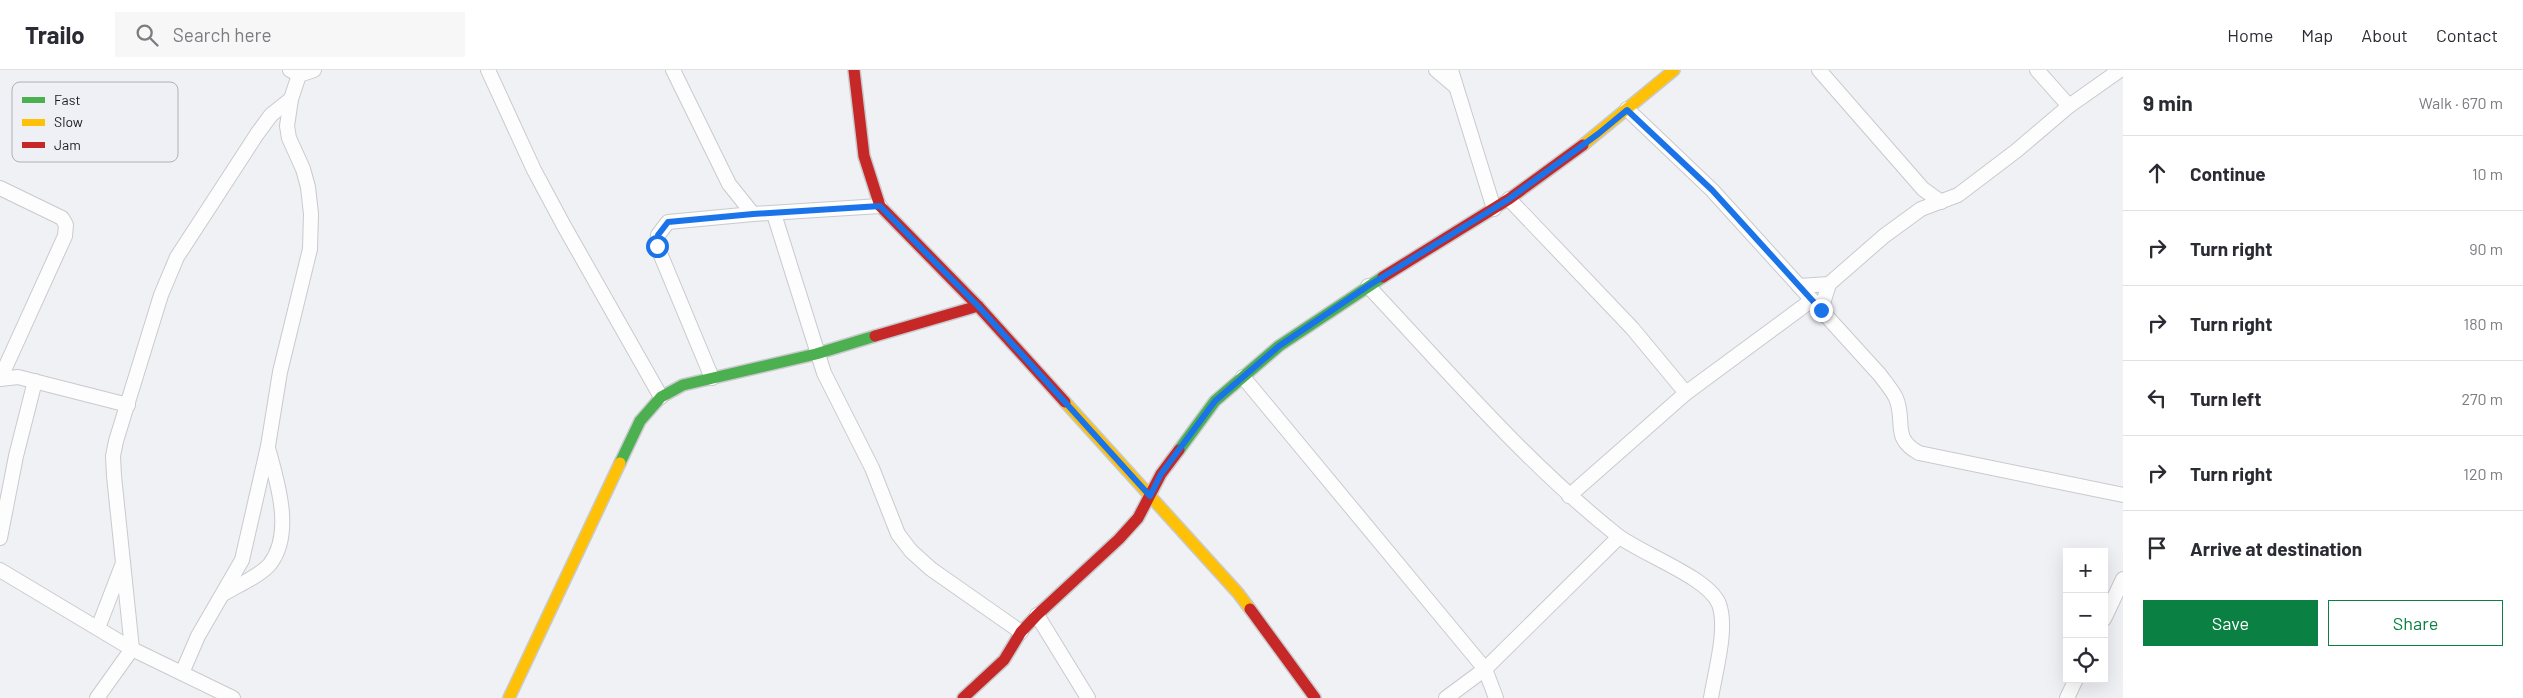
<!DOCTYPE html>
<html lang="en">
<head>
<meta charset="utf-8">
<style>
	body { margin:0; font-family:Barlow,sans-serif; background:#f7f7f7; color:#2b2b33 }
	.controls { position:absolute; right:15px; bottom:15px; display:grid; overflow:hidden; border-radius:0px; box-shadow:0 5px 20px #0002 }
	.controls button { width:45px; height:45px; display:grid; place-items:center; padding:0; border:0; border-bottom:1px solid #e1e1e2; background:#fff; color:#2b2b33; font:25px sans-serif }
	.stop { position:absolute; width:15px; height:15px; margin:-11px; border:4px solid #1a73e8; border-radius:50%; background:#fff }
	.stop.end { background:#1a73e8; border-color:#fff; box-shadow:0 1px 5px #0008 }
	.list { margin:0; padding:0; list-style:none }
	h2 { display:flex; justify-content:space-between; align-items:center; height:65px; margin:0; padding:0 20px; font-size:21px }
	h2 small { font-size:16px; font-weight:400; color:#7c7c81 }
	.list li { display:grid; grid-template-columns:32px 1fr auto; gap:15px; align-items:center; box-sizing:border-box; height:75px; padding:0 20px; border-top:1px solid #e1e1e2 }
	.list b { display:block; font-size:19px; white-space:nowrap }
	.list em { font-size:16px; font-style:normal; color:#7c7c81 }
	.actions { display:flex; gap:10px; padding:15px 20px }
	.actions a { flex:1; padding:11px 0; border:1px solid #0b8043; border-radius:0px; text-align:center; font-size:18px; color:#0b8043 }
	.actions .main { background:#0b8043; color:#fff }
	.icon { flex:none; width:28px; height:28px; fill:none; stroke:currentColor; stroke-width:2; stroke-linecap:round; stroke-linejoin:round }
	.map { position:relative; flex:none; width:2123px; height:628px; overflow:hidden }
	header { display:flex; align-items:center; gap:30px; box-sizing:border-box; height:70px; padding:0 25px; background:#fff; border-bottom:1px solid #e1e1e2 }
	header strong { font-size:24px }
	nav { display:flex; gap:28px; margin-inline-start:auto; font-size:18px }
	.search { width:350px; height:45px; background:#f7f7f7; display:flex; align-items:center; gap:12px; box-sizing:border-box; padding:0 18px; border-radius:0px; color:#7c7c81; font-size:19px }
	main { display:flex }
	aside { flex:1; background:#fff }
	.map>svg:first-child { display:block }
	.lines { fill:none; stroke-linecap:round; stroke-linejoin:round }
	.street-casing { stroke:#c9cacd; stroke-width:16 }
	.fast-casing { stroke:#c9cacd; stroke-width:14 }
	.slow-casing { stroke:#c9cacd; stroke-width:14 }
	.jam-casing { stroke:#c9cacd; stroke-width:14 }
	.street { stroke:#fdfdfe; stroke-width:14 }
	.fast { stroke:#4caf50; stroke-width:11 }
	.slow { stroke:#ffc107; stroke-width:11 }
	.jam { stroke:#c62828; stroke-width:11 }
	.route { stroke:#1a73e8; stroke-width:6 }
	.key { fill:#eff0f6; stroke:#b0b0b5; stroke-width:1 }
	.key-label { font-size:14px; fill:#1c1c1e }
</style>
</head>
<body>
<header>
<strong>Trailo</strong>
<div class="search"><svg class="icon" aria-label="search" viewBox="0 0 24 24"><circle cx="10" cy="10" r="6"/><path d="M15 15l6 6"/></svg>Search here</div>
<nav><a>Home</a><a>Map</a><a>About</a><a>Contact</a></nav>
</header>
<main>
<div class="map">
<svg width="2123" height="628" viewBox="0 0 2123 628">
	<rect width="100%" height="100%" fill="#f0f1f5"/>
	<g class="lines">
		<defs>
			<g id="street">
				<path d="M 290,0 L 299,5 L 314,0"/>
				<path d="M 488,0 L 534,100 L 564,156 L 661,327"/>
				<path d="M 673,0 L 729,114 L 753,144"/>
				<path d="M 1436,0 L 1456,17"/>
				<path d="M 1451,0 L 1494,139"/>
				<path d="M 1819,0 L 1923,119 L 1941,132"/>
				<path d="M 2037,0 L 2069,36"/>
				<path d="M 1627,39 L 1712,120 L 1880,305 C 1885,312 1892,320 1896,328 C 1906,352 1891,368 1919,383 L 2123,425"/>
				<path d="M 0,118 L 62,148 L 66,155 L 65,166 L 0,309"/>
				<path d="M 1509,129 L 1632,258 L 1686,323"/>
				<path d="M 774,144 L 824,303 L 872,398 L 898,464 L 911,481 L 931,499 L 1021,562"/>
				<path d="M 1829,214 L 1884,166 L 1921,139 L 1958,125 L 2016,81 L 2069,36 L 2120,0"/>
				<path d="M 1368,216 C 1448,301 1525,392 1617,465 C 1641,484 1708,507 1719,534 C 1728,559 1715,602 1711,628"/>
				<path d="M 1799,216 L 1829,214 L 1821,240"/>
				<path d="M 1243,307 L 1485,599 L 1496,628"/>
				<path d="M 712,308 L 657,176 L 658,165 L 668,152 L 753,144 L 880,136"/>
				<path d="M 0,309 L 18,307 L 128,335"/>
				<path d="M 1569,426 L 1686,323 L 1812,230"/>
				<path d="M 0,468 L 16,386 L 35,311"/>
				<path d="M 0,500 L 132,579 L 233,628"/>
				<path d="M 225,523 C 238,515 260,506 270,494 C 294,463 277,411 268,378"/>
				<path d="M 1037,545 L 1088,628"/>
				<path d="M 2104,549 L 2123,509"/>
				<path d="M 98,558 L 123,493"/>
				<path d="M 182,603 L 198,566 L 242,490 L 268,376 L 280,302 L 310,179 L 311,144 L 308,117 L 303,99 L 289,68 L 287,56 L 291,29 L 299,5"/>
				<path d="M 97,628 L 132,579 L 114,406 L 113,386 L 116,371 L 161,225 L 177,187 L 257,64 L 271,45 L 291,29"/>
				<path d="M 1446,628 L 1485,599 L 1619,467"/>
				<path d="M 2067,628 L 2076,609"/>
			</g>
			<g id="fast">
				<path d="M 1179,380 L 1215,331 L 1279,276 L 1383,207"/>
				<path d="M 620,393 L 640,351 L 661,327 L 683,315 L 816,284 L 875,266"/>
			</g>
			<g id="slow">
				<path d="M 1583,75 L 1674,0"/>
				<path d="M 1065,332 L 1238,523 L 1250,539"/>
				<path d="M 509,628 L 620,393"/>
			</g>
			<g id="jam">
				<path d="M 854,0 L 864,86 L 880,136 L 978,236 L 1065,332"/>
				<path d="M 1383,207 L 1509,129 L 1583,75"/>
				<path d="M 875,266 L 978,236"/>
				<path d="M 1250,539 L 1315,628"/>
				<path d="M 963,628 L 1004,590 L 1021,562 L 1037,545 L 1119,469 L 1138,448 L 1161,404 L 1179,380"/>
			</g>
		</defs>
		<use href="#street" class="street-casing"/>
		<use href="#fast" class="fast-casing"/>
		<use href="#slow" class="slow-casing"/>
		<use href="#jam" class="jam-casing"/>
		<use href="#street" class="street"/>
		<use href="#fast" class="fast"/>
		<use href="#slow" class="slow"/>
		<use href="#jam" class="jam"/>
	</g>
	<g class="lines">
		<path class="route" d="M 657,176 L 658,165 L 668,152 L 753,144 L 880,136 L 978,236 L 1150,426 L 1161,404 L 1215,331 L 1279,276 L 1368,216 L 1509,129 L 1598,64 L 1627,40 L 1712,120 L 1821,240"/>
	</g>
	<rect x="12" y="12" width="166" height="80" rx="8" class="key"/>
	<rect x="22" y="27" width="23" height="6" fill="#4caf50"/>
	<rect x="22" y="49" width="23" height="7" fill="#ffc107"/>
	<rect x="22" y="72" width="23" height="6" fill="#c62828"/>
	<g class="key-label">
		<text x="54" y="35">Fast</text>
		<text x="54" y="57">Slow</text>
		<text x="54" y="80">Jam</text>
	</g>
</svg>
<div class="controls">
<button>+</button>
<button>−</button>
<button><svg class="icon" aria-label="locate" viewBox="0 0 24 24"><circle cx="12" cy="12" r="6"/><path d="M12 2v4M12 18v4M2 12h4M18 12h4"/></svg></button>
</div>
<div class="stop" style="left:657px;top:176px"></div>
<div class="stop end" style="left:1821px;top:240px"></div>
</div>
<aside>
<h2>9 min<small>Walk · 670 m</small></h2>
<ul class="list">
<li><svg class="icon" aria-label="ahead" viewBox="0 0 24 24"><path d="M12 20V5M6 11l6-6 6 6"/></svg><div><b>Continue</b></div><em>10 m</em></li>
<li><svg class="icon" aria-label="right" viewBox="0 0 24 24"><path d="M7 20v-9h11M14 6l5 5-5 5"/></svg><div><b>Turn right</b></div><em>90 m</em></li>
<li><svg class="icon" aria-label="right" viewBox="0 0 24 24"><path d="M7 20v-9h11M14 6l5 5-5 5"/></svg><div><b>Turn right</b></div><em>180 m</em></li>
<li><svg class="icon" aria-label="left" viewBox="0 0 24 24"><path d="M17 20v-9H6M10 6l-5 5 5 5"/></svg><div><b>Turn left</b></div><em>270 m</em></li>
<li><svg class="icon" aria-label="right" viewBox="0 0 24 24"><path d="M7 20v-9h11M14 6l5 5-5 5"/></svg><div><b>Turn right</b></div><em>120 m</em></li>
<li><svg class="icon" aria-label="arrive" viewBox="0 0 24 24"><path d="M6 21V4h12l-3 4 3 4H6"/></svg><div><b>Arrive at destination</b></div></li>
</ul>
<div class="actions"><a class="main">Save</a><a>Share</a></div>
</aside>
</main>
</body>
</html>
